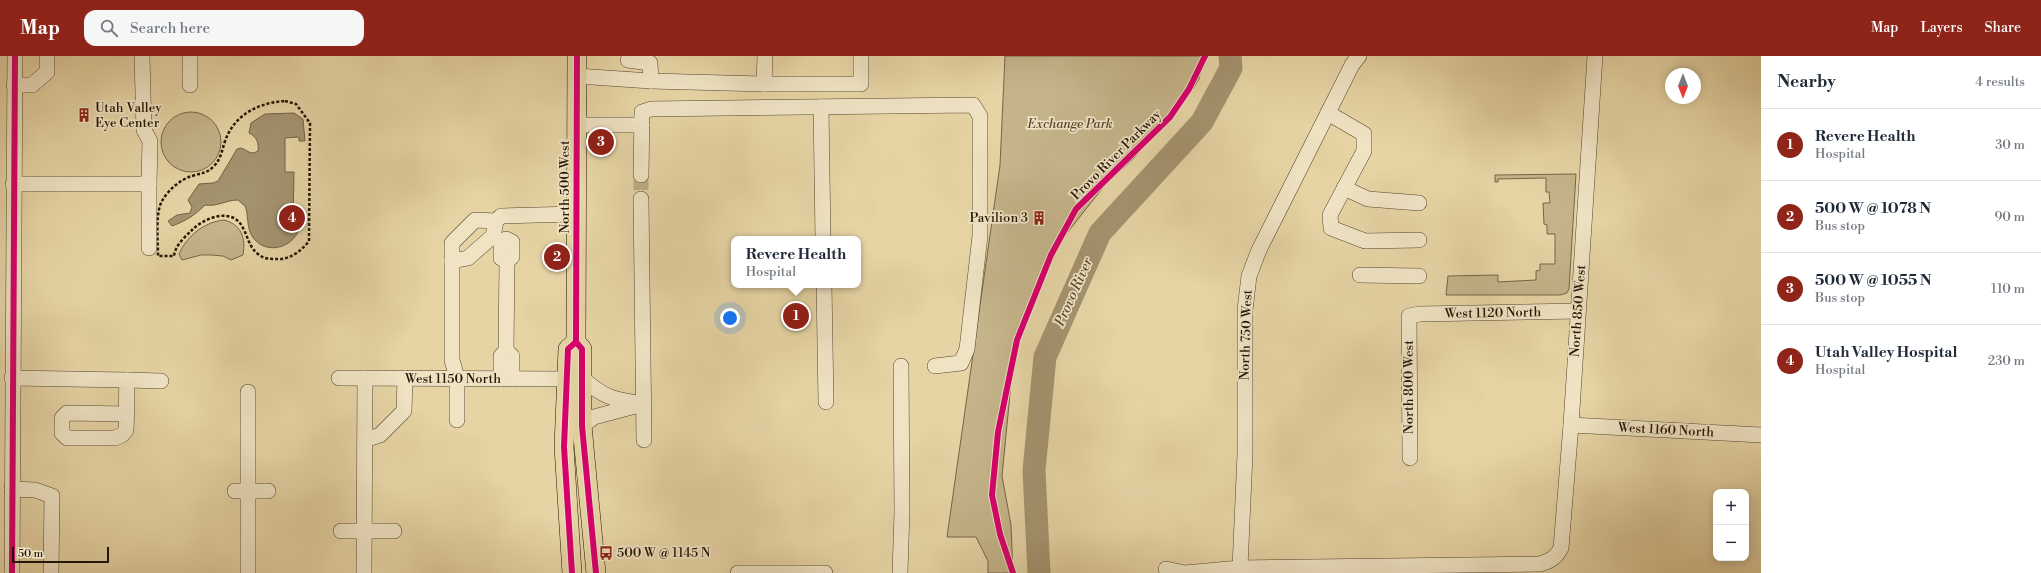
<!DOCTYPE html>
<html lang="en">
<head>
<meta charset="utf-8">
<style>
	body { margin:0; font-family:"Libre Bodoni",serif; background:#f6f6f7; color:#1f2937 }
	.controls { position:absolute; right:12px; bottom:12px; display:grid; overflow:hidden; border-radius:8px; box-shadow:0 2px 10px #0003 }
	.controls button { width:36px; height:36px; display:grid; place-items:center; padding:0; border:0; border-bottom:1px solid #e0e1e3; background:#fff; color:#1f2937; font:20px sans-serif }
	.compass { position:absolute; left:1665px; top:12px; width:36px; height:36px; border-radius:50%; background:#fff; box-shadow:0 2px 10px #0003; rotate:180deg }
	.scale { position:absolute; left:12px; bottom:10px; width:97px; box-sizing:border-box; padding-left:4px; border:2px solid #251605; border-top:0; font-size:11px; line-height:14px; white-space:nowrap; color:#251605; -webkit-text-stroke:3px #efe3c4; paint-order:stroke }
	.you { position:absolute; left:730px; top:262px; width:14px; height:14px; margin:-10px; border:3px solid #fff; border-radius:50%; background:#1a73e8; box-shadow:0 0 0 6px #1a73e833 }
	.badge { display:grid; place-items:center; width:26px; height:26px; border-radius:50%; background:#8f2418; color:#fff; font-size:13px; font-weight:700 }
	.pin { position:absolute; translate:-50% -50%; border:2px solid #fff; box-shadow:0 1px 4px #0006 }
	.popup { position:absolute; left:731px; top:180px; width:130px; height:52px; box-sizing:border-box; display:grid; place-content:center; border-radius:8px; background:#fff; filter:drop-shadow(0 1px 3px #0005); font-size:13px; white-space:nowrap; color:#747a83 }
	.popup b { font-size:15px; color:#1f2937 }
	.popup::after { content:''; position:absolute; left:50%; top:100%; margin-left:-8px; border:8px solid transparent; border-top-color:#fff }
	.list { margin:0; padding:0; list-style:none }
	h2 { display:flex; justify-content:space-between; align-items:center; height:52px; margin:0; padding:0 16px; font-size:17px }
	h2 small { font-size:13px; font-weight:400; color:#747a83 }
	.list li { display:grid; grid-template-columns:26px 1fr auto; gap:12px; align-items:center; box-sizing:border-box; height:72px; padding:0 16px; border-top:1px solid #e0e1e3 }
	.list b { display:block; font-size:15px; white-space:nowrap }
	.list p { margin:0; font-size:13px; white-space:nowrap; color:#747a83 }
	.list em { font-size:13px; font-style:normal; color:#747a83 }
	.icon { flex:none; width:22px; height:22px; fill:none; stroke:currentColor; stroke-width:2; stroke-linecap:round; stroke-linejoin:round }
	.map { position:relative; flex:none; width:1761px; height:517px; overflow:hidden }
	header { display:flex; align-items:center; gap:24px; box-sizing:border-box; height:56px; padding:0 20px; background:#8f2418; color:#fff }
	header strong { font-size:19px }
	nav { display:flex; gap:22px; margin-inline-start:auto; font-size:14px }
	.search { width:280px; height:36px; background:#f6f6f7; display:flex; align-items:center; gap:10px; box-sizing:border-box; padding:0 14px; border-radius:12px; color:#747a83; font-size:15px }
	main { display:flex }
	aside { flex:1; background:#fff }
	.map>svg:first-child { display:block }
	.green { fill:#c5b48a; stroke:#756548 }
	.water { fill:#a4936f; stroke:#716145 }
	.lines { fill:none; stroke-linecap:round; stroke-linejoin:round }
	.river { stroke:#a4936f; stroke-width:23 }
	.minor-tunnel { stroke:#bfae85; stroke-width:15; stroke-dasharray:15 8; stroke-linecap:butt }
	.minor-casing { stroke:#55462d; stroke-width:16 }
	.major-casing { stroke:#251605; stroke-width:20 }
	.path { stroke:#251605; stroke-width:2.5; stroke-dasharray:3 2; stroke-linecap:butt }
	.minor { stroke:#efe3c4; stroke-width:15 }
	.major { stroke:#e6d4a5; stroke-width:19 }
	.cycleway-casing { stroke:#efe3c4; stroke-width:8 }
	.cycleway { stroke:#d6006c; stroke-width:6 }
	.labels { text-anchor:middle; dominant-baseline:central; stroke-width:3.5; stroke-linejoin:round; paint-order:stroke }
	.poi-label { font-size:13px; fill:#251605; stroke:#efe3c4; text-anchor:start }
	.park-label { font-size:13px; font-style:italic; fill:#55452d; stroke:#efe3c4 }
	.street-label { font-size:13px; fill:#251605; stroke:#efe3c4 }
	.water-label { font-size:14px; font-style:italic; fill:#58482f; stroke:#efe3c4 }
</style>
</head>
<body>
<header>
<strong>Map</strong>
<div class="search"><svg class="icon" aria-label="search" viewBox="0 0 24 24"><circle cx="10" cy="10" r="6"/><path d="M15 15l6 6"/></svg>Search here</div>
<nav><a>Map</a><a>Layers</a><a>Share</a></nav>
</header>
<main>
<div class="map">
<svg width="1761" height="517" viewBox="0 0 1761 517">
	<rect width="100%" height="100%" fill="#e6d4a5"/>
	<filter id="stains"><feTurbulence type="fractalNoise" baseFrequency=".005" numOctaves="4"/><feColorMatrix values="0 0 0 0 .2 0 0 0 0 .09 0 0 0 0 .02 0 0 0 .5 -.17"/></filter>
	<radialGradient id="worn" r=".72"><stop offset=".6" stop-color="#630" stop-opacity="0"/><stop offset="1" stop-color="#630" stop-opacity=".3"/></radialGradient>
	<g class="green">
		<path d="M 1005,0 L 1204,0 L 1199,23 L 1193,33 L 1134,102 L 1105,129 L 1067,177 L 1049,204 L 1016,277 L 1002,420 L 1011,469 L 1013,517 L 988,517 L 988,505 L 976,481 L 947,481 L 1000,109 Z"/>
		<circle cx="191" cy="86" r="30"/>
		<path d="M 1576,118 L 1569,233 L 1567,237 L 1560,239 L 1446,239 L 1448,220 L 1498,219 L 1498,226 L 1536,224 L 1536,215 L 1540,214 L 1540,208 L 1555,208 L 1555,178 L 1547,178 L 1547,169 L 1544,168 L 1543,147 L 1550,147 L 1549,136 L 1546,136 L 1546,122 L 1498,123 L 1498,126 L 1495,126 L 1495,119 Z"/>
		<path d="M 224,164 C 241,168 246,182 243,199 L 231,204 L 223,200 L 211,199 L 201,199 L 182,204 L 179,198 C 187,180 204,166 224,164 Z"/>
	</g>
	<path class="water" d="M 294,57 L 303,63 L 305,85 L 299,85 L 299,81 L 285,82 L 285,116 L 294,116 L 293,168 L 300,168 C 297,192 265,201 252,180 C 246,170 249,159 245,150 L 238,144 C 226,144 217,151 205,149 C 195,159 186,165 172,170 L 168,165 L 177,159 L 190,157 L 192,151 L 188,144 L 199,128 L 213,127 L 218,125 L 237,93 L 241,92 C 248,94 250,100 258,95 C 259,87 257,81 249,77 L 251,67 L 265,58 Z"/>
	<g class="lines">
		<path class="river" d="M 1039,517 L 1034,414 L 1045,301 L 1100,177 L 1202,66 L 1231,12 L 1230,0"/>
		<path class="minor-tunnel" d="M 641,119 L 641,143"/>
		<defs>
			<g id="minor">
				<path d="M 142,0 L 144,74 L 150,85 L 149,128"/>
				<path d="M 628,4 L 650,7 L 651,25"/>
				<path d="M 577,20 L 651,25 L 764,28 L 861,28 L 861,0"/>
				<path d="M 764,28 L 765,0"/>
				<path d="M 14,29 L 32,29 L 47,16 L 47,0"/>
				<path d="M 190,29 L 190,0"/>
				<path d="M 821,51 L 823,183"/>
				<path d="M 1328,57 L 1364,78 L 1364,95 L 1330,159 L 1331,172 L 1365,185 L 1419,184"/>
				<path d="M 576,69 L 642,69"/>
				<path d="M 641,119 L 642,56 L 651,53 L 973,49 L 980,60 L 980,180 L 967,293 L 961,307 L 935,310"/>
				<path d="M 13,128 L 149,128 L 149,192"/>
				<path d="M 1344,132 L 1368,143 L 1419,147"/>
				<path d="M 641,143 L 644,384"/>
				<path d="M 506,183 L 512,186 L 512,201 L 507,205 L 501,202 L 501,186 Z"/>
				<path d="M 452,205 L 468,202 L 493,180 L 496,165 L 501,160 L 575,158"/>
				<path d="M 1360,219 L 1419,220"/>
				<path d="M 824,229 L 826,346"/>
				<path d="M 506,295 L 512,300 L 512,323"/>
				<path d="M 12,322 L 127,324 C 126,341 127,358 126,374 L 122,379 L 115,382 L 67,382 L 62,377 L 62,362 L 67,357 L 127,358"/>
				<path d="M 339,322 L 567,323"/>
				<path d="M 501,323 L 501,300 L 506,295 L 507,205"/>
				<path d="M 583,323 C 606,343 614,343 643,348"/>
				<path d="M 127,324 L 161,325"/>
				<path d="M 457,364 L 457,322 L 452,304 L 452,187 L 475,164 L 496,165"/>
				<path d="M 1571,369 L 1761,379"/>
				<path d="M 582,370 L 594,361 L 639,349"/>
				<path d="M 365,384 L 380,379 L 404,355 L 405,322"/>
				<path d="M 1410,402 L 1409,260 L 1420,258 L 1578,255"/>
				<path d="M 12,433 L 35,434 L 52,440 L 51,517"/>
				<path d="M 235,435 L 268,435"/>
				<path d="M 341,475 L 394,475"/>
				<path d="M 1166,513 L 1185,517 L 1240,512 L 1540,508 C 1550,505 1556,502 1561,492 L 1571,369 L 1595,0"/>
				<path d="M 12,517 L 15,0"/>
				<path d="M 248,517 L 248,336"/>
				<path d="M 364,517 L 365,322"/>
				<path d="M 738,517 L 825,517"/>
				<path d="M 900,517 L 902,456 L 901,310"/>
				<path d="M 1236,517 L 1240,512 L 1245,398 L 1245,254 L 1249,220 L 1259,194 L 1352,9 L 1359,0"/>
			</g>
			<g id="major">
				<path d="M 577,0 L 576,286 L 582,293 L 582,370 L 596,517"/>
				<path d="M 572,517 L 564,391 L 568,293 L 576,286"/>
			</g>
		</defs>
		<use href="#minor" class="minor-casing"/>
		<use href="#major" class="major-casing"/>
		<path class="path" d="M 285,45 L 296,48 L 310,67 L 309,185 C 302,194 292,202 281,203 C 273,203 265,204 258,198 C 249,191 248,181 243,172 C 233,151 206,161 193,173 C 186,180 175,189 174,200 L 158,200 C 158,185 155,157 162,145 C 168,134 181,123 192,120 C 201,117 208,117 214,110 C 221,103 222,94 225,85 C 235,58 258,47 285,45 Z"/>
		<use href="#minor" class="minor"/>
		<use href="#major" class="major"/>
		<defs>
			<g id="cycleway">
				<path d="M 577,0 L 576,286 L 582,293 L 582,370 L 596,517"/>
				<path d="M 12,517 L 15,0"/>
				<path d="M 572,517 L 564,391 L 568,293 L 576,286"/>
				<path d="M 1013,517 L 1000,478 L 992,439 L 998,376 L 1017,284 L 1051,199 L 1076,153 L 1170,61 L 1189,33 L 1205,0"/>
			</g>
		</defs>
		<use href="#cycleway" class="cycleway-casing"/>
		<use href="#cycleway" class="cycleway"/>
	</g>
	<defs>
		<symbol id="building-bare" viewBox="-9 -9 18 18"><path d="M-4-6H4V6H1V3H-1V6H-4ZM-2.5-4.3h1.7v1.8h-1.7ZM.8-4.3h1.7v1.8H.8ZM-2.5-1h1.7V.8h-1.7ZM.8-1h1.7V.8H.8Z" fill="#8f2418" stroke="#efe3c4" stroke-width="2.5" paint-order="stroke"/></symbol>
		<symbol id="bus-bare" viewBox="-9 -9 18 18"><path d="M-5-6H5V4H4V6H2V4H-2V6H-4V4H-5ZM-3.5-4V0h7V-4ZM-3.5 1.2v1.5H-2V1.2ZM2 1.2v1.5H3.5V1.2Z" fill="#8f2418" stroke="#efe3c4" stroke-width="2.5" paint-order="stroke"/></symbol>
	</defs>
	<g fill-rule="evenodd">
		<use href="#building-bare" x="74" y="49" width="20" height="20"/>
		<use href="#building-bare" x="1029" y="152" width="20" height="20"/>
		<use href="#bus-bare" x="596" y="487" width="20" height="20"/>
	</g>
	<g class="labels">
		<g class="poi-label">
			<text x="95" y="52">Utah Valley<tspan x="95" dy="15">Eye Center</tspan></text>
			<text x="1028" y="162" text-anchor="end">Pavilion 3</text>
			<text x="617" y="497">500 W @ 1145 N</text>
		</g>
		<g class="park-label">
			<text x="1070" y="68">Exchange Park</text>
		</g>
		<g class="street-label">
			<text transform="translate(1116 99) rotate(-45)">Provo River Parkway</text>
			<text transform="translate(565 131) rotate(-90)">North 500 West</text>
			<text transform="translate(1578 255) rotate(-86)">North 850 West</text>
			<text transform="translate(1493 257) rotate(-1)">West 1120 North</text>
			<text transform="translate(1246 279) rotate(-88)">North 750 West</text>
			<text x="453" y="323">West 1150 North</text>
			<text transform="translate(1409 331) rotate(-90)">North 800 West</text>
			<text transform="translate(1666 374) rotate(3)">West 1160 North</text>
		</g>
		<g class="water-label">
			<text transform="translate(1074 236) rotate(-66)">Provo River</text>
		</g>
	</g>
	<rect width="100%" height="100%" filter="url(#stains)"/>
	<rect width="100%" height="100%" fill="url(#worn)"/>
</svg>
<div class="controls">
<button>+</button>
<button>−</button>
</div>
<svg class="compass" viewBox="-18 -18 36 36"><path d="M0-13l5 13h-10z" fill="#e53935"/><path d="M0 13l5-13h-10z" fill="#747a83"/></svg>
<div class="scale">50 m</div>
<div class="you"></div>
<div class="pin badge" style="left:796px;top:260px">1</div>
<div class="popup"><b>Revere Health</b>Hospital</div>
<div class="pin badge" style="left:557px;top:201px">2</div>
<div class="pin badge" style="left:601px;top:86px">3</div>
<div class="pin badge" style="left:292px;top:162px">4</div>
</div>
<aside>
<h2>Nearby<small>4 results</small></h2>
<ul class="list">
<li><span class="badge">1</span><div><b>Revere Health</b><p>Hospital</p></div><em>30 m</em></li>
<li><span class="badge">2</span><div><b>500 W @ 1078 N</b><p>Bus stop</p></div><em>90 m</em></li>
<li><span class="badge">3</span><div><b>500 W @ 1055 N</b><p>Bus stop</p></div><em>110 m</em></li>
<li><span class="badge">4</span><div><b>Utah Valley Hospital</b><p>Hospital</p></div><em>230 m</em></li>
</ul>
</aside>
</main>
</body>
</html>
